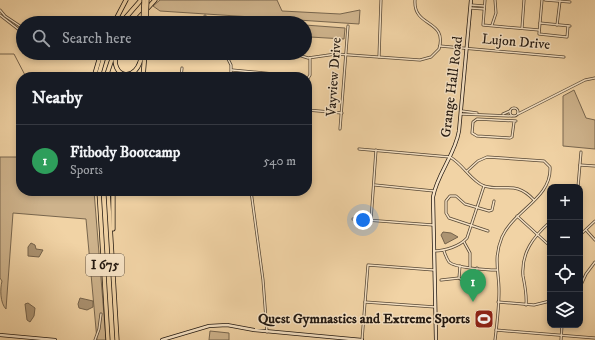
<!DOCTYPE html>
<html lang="en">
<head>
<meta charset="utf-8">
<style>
	body { margin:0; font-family:"IM FELL DW Pica",serif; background:#242831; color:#f1f3f6 }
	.controls { position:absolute; right:12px; bottom:12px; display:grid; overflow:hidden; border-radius:8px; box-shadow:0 2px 6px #0003 }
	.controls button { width:36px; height:36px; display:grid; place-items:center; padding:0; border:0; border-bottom:1px solid #363941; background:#171b24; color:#f1f3f6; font:20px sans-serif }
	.you { position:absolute; left:363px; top:220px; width:14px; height:14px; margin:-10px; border:3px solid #fff; border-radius:50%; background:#1a73e8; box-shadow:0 0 0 6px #1a73e833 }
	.badge { display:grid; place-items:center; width:26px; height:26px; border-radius:50%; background:#c59692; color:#fff; font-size:13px; font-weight:700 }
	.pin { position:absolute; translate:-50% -33px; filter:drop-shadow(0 1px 2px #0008) }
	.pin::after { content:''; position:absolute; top:21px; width:14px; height:12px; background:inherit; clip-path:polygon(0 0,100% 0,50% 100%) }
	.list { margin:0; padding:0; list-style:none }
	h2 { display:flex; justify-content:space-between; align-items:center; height:52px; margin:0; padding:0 16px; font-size:17px }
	h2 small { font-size:13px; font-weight:400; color:#9ea1a6 }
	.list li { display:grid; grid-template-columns:26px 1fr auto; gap:12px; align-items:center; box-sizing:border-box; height:72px; padding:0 16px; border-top:1px solid #363941 }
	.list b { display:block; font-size:15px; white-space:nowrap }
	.list p { margin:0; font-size:13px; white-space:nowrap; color:#9ea1a6 }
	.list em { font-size:13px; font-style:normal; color:#9ea1a6 }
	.icon { flex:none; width:22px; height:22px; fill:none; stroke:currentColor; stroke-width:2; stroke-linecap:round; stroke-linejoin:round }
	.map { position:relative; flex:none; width:595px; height:340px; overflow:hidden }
	.search { position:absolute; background:#171b24; box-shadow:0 2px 6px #0003; left:16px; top:16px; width:296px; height:44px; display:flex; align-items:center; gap:10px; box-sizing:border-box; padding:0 14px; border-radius:22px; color:#9ea1a6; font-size:15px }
	.panel { position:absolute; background:#171b24; box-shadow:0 2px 6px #0003; left:16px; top:72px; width:296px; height:124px; border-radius:16px }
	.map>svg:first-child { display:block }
	.green { fill:#ceb38c; stroke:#78664e }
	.water { fill:#ab9372; stroke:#74624b }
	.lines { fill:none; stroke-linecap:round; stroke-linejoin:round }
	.stream { stroke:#74624b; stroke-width:1 }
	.minor-casing { stroke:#564735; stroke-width:3 }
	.secondary-casing { stroke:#221810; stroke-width:4 }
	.motorway-casing { stroke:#221810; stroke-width:5 }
	.minor { stroke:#f6e2c4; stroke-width:1.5 }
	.secondary { stroke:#f6e2c4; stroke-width:2.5 }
	.motorway { stroke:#f1d3a5; stroke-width:3.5 }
	.motorway-bridge-casing { stroke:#221810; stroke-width:5; stroke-linecap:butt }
	.motorway-bridge { stroke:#f1d3a5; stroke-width:3.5 }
	.labels { text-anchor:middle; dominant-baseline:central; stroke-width:3; stroke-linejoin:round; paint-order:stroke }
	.shield { fill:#f6e2c4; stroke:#625546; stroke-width:1 }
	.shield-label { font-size:13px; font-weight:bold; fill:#221810 }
	.street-label { font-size:14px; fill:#221810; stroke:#f6e2c4 }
	.poi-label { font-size:14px; font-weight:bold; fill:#221810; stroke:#f6e2c4; text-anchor:end }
</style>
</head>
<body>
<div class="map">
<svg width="595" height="340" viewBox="0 0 595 340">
	<rect width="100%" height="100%" fill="#f1d3a5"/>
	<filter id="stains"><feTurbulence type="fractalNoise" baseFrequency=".005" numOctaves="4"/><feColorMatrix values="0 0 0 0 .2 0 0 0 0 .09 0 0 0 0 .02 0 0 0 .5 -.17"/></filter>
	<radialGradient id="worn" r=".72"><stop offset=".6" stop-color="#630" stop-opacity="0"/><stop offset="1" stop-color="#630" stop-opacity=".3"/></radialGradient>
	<g class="green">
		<path d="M 160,0 L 277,0 L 282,11 L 340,14 L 360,10 L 359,24 L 160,11 L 153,6 Z"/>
		<path d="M 305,25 L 345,28 L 344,39 L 310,37 L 305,34 Z"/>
		<path d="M 574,90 L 586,118 L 595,120 L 595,149 L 563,146 L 563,96 Z"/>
		<path d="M 0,157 L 17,157 L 21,160 L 21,191 L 94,191 L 106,340 L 97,340 L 86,219 L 13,213 L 6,309 C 0,303 0,289 2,281 L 0,278 Z"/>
		<path d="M 210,331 L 229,333 L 229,340 L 209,340 Z"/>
	</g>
	<g class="water">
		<path d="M 443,232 L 451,233 L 458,237 L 445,244 L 441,235 Z"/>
		<path d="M 31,243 L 35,245 L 36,249 L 43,250 L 39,257 L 28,256 L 28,247 Z"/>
		<path d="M 80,298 L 93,301 L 93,307 L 87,310 L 79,308 L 78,304 Z"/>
		<path d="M 28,303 L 35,308 L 34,316 L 30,322 L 27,320 L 25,304 Z"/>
	</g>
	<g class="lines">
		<path class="stream" d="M 0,54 L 14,54 L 26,77"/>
		<defs>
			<g id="minor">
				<path d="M 485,0 L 483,25 L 539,30"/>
				<path d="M 542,0 L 539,34 L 567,37 L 568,26"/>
				<path d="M 545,0 L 570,2"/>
				<path d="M 471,5 L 484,6"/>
				<path d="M 471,8 L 484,9"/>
				<path d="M 0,10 L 5,16 L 20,26"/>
				<path d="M 0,15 L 18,29"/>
				<path d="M 205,23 L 205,16"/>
				<path d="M 540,23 L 570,26"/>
				<path d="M 492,25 L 496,13 L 495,0"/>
				<path d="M 557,25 L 560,1"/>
				<path d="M 522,28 L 524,0"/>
				<path d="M 305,40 L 306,37"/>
				<path d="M 440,46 L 564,57"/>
				<path d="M 225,53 L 231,65 L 231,77"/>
				<path d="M 292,53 L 308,58 L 336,54 L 420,60 L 431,57 L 439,49 C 448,19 413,28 415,0"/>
				<path d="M 379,57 L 381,0"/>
				<path d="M 232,70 L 274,74 L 288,77"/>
				<path d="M 181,77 L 182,68"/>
				<path d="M 307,80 L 310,75 L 310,58"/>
				<circle cx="514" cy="112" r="4"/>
				<path d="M 307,110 L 342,113"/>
				<path d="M 462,111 L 477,113"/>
				<path d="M 461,114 L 512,116"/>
				<path d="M 503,114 L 510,111"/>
				<path d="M 518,114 L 585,80 L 595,78"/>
				<path d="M 514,122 L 512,137 L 510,138 L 477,136 L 472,133 L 473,122 L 477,119 L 516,121"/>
				<path d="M 340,129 L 348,26"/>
				<path d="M 359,149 L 450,157 C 463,164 471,181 484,186 C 506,192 515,180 534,200"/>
				<path d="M 580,165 L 595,166"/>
				<path d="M 467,171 L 478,161 L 487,157 L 544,161 L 550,167 C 552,198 514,210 502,237 C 493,259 499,271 499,291 C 499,307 497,324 495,340"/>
				<path d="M 375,185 L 434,191"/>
				<path d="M 578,187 L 581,152"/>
				<path d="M 251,191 L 263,280 L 267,332"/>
				<path d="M 517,216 L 550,246"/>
				<path d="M 353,219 L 433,225"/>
				<path d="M 371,220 L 376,150"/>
				<path d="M 586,230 L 595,240"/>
				<path d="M 488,231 L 449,218 L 446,213 L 446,201 L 450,196 L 456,196 L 465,204 L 489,211 L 492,210 L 494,201"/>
				<path d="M 580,235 L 595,221"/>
				<path d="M 464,242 L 470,253 L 470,267"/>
				<path d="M 434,251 C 445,251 460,246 467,238 L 484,186"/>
				<path d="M 444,251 C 445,254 447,259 449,262 C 455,268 488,270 497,270"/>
				<path d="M 460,266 L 459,278 L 467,284 L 471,284 L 475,281 L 477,268"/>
				<path d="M 550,271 L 550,279"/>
				<path d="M 441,280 L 459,278"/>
				<path d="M 580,287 L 586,274 L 595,262"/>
				<path d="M 365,302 L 435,307"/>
				<path d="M 498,302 L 534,305 L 550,301"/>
				<path d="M 526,305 C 527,295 525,286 523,276 C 521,253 533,237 550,222"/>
				<path d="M 496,330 L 595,338"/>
				<path d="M 95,340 L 99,329 L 101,314"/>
				<path d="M 362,340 L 368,265 L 434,270"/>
				<path d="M 561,340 L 562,325"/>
			</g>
			<g id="secondary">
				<path d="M 0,335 L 55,340"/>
				<path d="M 162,340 L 209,326 L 227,325 L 254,330 L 362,340"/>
				<path d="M 436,340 L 433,197 C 437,174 455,155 459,131 L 471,0"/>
			</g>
			<g id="motorway">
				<path d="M 114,23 L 126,0"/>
				<path d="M 121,23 L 141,0"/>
				<path d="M 134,23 L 155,0"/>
				<path d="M 117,53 C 108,76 138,87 142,53"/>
				<path d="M 94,77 L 101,53"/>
				<path d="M 98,77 L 105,53"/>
				<path d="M 106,77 L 114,53"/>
				<path d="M 143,77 L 145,53"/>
				<path d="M 99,191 L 108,340"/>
				<path d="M 108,191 L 117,340"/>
				<path d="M 113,229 L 113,191"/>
			</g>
		</defs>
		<use href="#minor" class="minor-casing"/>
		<use href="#secondary" class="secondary-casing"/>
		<use href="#motorway" class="motorway-casing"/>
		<use href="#minor" class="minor"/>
		<use href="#secondary" class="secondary"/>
		<use href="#motorway" class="motorway"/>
		<defs>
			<g id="motorway-bridge">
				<path d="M 146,21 L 147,0"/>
				<path d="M 143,23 L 144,0"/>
			</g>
		</defs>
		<use href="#motorway-bridge" class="motorway-bridge-casing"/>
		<use href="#motorway-bridge" class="motorway-bridge"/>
	</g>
	<defs>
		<symbol id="stadium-square" viewBox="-11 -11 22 22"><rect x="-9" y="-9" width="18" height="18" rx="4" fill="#8f2418" stroke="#f6e2c4"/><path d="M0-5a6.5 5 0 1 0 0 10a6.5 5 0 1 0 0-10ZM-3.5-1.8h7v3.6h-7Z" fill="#fff"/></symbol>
	</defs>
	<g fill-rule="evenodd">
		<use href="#stadium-square" x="473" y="308" width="22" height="22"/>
	</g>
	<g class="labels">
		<rect class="shield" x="86" y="254" width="38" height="22" rx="3"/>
		<g class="shield-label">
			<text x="105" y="265">I 675</text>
		</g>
		<g class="street-label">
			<text transform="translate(516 42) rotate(5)">Lujon Drive</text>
			<text transform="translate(334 77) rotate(-86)">Vayview Drive</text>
			<text transform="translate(452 87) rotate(-83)">Grange Hall Road</text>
		</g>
		<g class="poi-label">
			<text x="470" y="319">Quest Gymnastics and Extreme Sports</text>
		</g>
	</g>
	<rect width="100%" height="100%" filter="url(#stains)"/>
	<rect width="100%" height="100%" fill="url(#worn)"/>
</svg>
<div class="controls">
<button>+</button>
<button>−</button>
<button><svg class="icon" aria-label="locate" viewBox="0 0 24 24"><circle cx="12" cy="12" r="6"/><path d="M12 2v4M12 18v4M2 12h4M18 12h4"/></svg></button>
<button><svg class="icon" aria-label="layers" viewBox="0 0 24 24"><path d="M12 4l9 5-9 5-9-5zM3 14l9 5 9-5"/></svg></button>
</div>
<div class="you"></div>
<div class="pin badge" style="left:473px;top:302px;background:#2e9e5b">1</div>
<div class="search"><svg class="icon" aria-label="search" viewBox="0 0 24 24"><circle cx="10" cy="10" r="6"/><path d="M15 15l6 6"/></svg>Search here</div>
<section class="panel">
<h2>Nearby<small></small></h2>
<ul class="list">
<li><span class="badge" style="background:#2e9e5b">1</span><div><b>Fitbody Bootcamp</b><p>Sports</p></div><em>540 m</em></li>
</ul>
</section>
</div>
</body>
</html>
